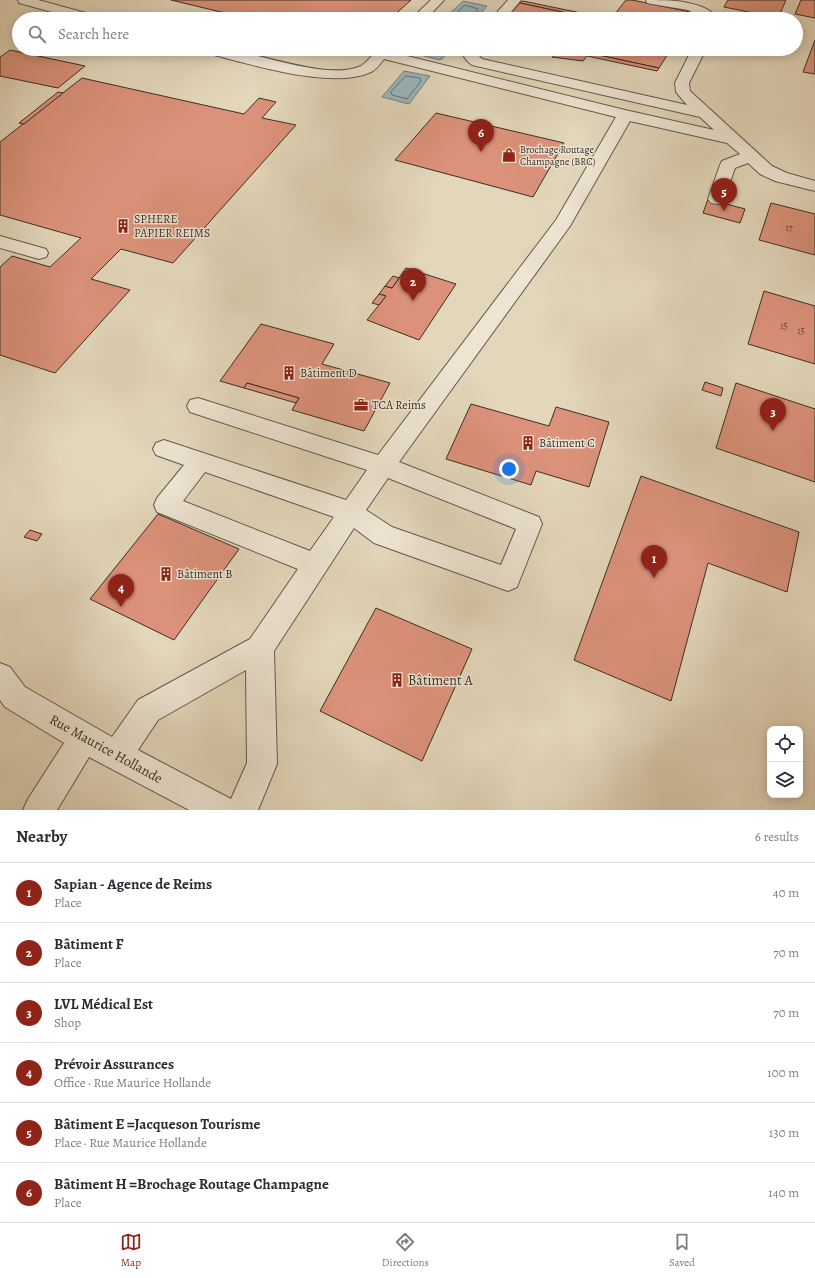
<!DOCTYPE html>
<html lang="en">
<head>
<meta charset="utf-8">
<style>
	body { margin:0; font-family:Alegreya,serif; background:#f2f2f3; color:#2b2b33 }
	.controls { position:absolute; right:12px; bottom:12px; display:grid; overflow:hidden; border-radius:8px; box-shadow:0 2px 10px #0003 }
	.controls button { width:36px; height:36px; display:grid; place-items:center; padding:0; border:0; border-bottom:1px solid #e1e1e2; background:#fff; color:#2b2b33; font:20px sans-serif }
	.you { position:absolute; left:509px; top:469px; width:14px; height:14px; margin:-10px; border:3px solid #fff; border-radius:50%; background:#1a73e8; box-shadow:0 0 0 6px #1a73e833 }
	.badge { display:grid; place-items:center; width:26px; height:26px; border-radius:50%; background:#8f2418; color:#fff; font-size:13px; font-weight:700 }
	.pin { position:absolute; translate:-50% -33px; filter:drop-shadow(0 1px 2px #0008) }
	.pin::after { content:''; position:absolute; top:21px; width:14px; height:12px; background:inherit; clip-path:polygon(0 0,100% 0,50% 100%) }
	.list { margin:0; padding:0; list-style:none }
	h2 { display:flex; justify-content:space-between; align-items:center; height:52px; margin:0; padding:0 16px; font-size:17px }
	h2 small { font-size:13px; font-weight:400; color:#7c7c81 }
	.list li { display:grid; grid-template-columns:26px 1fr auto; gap:12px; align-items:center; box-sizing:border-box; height:60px; padding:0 16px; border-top:1px solid #e1e1e2 }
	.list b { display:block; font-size:15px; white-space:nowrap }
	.list p { margin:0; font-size:13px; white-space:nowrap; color:#7c7c81 }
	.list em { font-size:13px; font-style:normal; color:#7c7c81 }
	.icon { flex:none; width:22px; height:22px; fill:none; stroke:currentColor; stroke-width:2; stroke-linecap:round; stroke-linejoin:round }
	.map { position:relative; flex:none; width:815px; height:810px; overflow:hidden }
	.search { position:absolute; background:#fff; box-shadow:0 2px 10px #0003; left:12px; right:12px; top:12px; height:44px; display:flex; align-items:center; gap:10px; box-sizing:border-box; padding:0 14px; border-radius:22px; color:#7c7c81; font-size:15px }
	.sheet { height:412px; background:#fff }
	nav { display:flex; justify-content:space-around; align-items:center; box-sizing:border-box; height:56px; border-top:1px solid #e1e1e2; background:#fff; font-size:11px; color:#7c7c81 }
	nav a { display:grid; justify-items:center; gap:2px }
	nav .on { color:#8f2418 }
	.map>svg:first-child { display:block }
	.water { fill:#9ab6bb; stroke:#748080 }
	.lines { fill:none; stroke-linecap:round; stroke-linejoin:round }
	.shore { stroke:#6a7271; stroke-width:1 }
	.building { fill:#dc927a; stroke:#3a2f27 }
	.minor-casing { stroke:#64594c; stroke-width:2 }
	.minor { fill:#ede4d2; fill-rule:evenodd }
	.labels { text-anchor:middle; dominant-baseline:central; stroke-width:3; stroke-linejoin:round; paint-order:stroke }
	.far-poi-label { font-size:10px; fill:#3a2f27; stroke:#ede4d2; text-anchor:start }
	.number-label { font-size:10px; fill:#62483c }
	.poi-label { font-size:12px; fill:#3a2f27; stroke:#ede4d2; text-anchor:start }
	.near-poi-label { font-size:14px; fill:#3a2f27; stroke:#ede4d2; text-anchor:start }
	.near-street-label { font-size:14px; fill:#3a2f27; stroke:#ede4d2 }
</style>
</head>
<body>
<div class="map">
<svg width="815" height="810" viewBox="0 0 815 810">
	<rect width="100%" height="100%" fill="#e3d6ba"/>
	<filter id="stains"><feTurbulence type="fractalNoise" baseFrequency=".005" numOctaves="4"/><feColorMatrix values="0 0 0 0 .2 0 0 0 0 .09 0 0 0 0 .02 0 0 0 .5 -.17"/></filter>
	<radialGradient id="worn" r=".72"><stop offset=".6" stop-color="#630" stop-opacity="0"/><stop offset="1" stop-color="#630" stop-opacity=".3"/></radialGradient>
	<g class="water">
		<path d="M 463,1 L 487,6 L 476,19 L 444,19 Z"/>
		<path d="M 413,49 L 450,49 L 442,59 L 439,60 L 410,52 Z"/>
		<path d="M 404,71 L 430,76 L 409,104 L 382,97 Z"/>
	</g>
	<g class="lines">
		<g class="shore">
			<path d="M 450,19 L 465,5 L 478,9 L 473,19"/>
			<path d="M 406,76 L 420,78 L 421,81 L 407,99 L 392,95 L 391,92 Z"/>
		</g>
	</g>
	<g class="building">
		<path d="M 171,0 L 411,0 L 390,19 L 250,19 Z"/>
		<path d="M 626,0 L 632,0 L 695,13 L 691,19 L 611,19 Z"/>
		<path d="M 728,0 L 786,0 L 778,18 L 724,7 Z"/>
		<path d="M 801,0 L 815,0 L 815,18 L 795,14 Z"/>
		<path d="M 523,1 L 610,19 L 595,19 L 520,3 Z"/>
		<path d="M 520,3 L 595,19 L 505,19 Z"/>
		<path d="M 815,40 L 815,74 L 803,72 Z"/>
		<path d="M 558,49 L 671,49 L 659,68 L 589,53 L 583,61 L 552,57 Z"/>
		<path d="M 10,50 L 85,66 L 58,88 L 0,76 L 0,57 Z"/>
		<path d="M 589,53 L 659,68 L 657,71 L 587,56 Z"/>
		<path d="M 82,78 L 244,114 L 259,98 L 276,102 L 262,118 L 296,125 L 173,263 L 121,249 L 91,279 L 130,290 L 55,373 L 0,355 L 0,267 L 12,256 L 50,267 L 81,238 L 0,215 L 0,142 Z"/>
		<path d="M 58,92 L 63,93 L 24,124 L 19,123 Z"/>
		<path d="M 436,113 L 470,121 L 564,143 L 533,197 L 395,160 Z"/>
		<path d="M 708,199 L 745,209 L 740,223 L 703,213 Z"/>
		<path d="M 771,203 L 815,214 L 815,255 L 759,240 Z"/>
		<path d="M 406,268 L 456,284 L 419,340 L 367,320 L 386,296 L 379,294 L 385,286 L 392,288 Z"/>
		<path d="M 393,276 L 399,278 L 392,288 L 385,286 Z"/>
		<path d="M 764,291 L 815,306 L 815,364 L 748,344 Z"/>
		<path d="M 379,294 L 386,296 L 379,305 L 372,303 Z"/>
		<path d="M 261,324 L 334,344 L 322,364 L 390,383 L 364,431 L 292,410 L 299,398 L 247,383 L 244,388 L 220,381 Z"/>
		<path d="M 705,382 L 723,388 L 721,396 L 702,390 Z"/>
		<path d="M 247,383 L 299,398 L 296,403 L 244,388 Z"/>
		<path d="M 736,383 L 815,409 L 815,482 L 716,448 Z"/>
		<path d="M 471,404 L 549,426 L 556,407 L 609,422 L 589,487 L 536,471 L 531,485 L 446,459 Z"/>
		<path d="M 641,476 L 799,532 L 787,592 L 708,563 L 671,701 L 574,660 Z"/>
		<path d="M 158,514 L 239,549 L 174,640 L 90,599 Z"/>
		<path d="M 30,530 L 42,534 L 37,541 L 24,537 Z"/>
		<path d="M 376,608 L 472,649 L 422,761 L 320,711 Z"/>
	</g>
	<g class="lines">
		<defs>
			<g id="minor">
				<path d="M 18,0 L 38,0 L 97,16 L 99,19 L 77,19 L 19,3 Z"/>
				<path d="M 431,0 L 444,0 L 426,19 L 411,19 Z"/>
				<path d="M 508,0 L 521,0 L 505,19 L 491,19 Z"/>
				<path d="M 646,0 C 669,0 704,0 719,19 L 704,19 L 688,10 L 652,4 L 647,3 Z"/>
				<path d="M 200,49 C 208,49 217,48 225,49 C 259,53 329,81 361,66 C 368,62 372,54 378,49 L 393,49 L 391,52 L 625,110 L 714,130 L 700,117 L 472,65 C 467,61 461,56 464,49 L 478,49 L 478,55 L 482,59 L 687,105 L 676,92 L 675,83 L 692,49 L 706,49 L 689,83 L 690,91 L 772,166 L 787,173 L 815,181 L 815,191 L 775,181 L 760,174 L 748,163 L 735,168 L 723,203 L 717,204 L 711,203 L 708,199 L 720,165 L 722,161 L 740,154 L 727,143 L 630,121 L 570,226 L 399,462 L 539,517 L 542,524 L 517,587 L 508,591 L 374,543 L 354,528 L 274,651 L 277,764 L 258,810 L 189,810 L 89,757 L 57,810 L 23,810 L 28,799 L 64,743 L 5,707 L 0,700 L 0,663 L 10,667 L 25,687 L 112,737 L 138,700 L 250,639 L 298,569 L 157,512 L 154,505 L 157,498 L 184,465 L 156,455 L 153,449 L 156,443 L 164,440 L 346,500 L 367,470 L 190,412 L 187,406 L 190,400 L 198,398 L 378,455 L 556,220 L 616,117 L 384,59 C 380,64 376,70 371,72 C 331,91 244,62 202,52 ZM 205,472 L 334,517 L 310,551 L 183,501 ZM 388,478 L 516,529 L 501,565 L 392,527 L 366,510 ZM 246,670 L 247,763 L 231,799 L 138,750 L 158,720 Z"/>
				<path d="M 0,236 L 46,249 L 48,253 L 46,257 L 39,259 L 0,248 Z"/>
			</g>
		</defs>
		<use href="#minor" class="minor-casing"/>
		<use href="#minor" class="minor"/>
	</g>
	<defs>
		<symbol id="shop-bare" viewBox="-9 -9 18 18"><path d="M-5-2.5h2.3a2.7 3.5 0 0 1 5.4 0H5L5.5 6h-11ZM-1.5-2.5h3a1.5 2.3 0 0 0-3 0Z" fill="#8f2418" stroke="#ede4d2" stroke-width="2.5" paint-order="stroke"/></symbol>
		<symbol id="building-bare" viewBox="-9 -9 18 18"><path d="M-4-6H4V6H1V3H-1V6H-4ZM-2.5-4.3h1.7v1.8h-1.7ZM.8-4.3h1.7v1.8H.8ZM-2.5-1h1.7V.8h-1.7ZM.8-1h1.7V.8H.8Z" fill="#8f2418" stroke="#ede4d2" stroke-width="2.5" paint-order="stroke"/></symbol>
		<symbol id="office-bare" viewBox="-9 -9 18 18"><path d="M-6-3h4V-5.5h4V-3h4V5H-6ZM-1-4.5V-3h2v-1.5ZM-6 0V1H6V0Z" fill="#8f2418" stroke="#ede4d2" stroke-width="2.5" paint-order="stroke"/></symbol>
	</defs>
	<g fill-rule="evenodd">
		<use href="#shop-bare" x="499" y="145" width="20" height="20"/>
		<use href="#building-bare" x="113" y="216" width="20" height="20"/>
		<use href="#building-bare" x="279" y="363" width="20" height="20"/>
		<use href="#office-bare" x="351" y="395" width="20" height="20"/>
		<use href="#building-bare" x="518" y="433" width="20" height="20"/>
		<use href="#building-bare" x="156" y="564" width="20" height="20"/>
		<use href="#building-bare" x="387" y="670" width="20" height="20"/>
	</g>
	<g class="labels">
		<g class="far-poi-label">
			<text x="520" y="149">Brochage Routage<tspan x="520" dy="12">Champagne (BRC)</tspan></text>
		</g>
		<g class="number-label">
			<text x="789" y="227">17</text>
			<text x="784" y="325">15</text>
			<text x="801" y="330">15</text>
		</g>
		<g class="poi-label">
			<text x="134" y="219">SPHERE<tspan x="134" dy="14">PAPIER REIMS</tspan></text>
			<text x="300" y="373">Bâtiment D</text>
			<text x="372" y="405">TCA Reims</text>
			<text x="539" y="443">Bâtiment C</text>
			<text x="177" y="574">Bâtiment B</text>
		</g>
		<g class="near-poi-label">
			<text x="408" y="680">Bâtiment A</text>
		</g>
		<g class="near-street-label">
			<text transform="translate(106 749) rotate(29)">Rue Maurice Hollande</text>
		</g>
	</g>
	<rect width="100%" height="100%" filter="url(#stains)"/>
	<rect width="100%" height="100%" fill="url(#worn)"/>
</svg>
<div class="controls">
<button><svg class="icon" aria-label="locate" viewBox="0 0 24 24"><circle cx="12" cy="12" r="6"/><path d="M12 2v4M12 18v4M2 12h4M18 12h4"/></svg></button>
<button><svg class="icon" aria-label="layers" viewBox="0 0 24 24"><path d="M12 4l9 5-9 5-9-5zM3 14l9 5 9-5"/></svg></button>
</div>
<div class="you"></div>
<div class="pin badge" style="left:654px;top:578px">1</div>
<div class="pin badge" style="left:413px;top:301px">2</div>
<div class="pin badge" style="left:773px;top:431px">3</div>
<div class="pin badge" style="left:121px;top:607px">4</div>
<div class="pin badge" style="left:724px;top:211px">5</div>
<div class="pin badge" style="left:481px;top:152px">6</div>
<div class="search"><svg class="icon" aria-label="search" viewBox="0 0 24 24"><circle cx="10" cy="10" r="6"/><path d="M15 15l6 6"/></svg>Search here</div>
</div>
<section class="sheet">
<h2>Nearby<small>6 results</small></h2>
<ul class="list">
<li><span class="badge">1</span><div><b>Sapian - Agence de Reims</b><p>Place</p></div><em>40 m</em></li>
<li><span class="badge">2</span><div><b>Bâtiment F</b><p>Place</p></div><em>70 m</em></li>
<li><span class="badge">3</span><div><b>LVL Médical Est</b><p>Shop</p></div><em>70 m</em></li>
<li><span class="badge">4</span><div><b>Prévoir Assurances</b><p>Office · Rue Maurice Hollande</p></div><em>100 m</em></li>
<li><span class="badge">5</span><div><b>Bâtiment E =Jacqueson Tourisme</b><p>Place · Rue Maurice Hollande</p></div><em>130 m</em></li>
<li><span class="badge">6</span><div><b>Bâtiment H =Brochage Routage Champagne</b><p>Place</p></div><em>140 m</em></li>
</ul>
</section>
<nav>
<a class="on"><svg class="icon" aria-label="map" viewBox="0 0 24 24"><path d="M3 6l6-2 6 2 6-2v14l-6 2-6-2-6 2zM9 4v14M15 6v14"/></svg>Map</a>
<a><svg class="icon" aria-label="directions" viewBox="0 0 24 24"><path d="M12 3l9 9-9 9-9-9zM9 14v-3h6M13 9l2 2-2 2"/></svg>Directions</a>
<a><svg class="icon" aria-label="saved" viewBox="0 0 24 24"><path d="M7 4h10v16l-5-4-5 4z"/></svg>Saved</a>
</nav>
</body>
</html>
